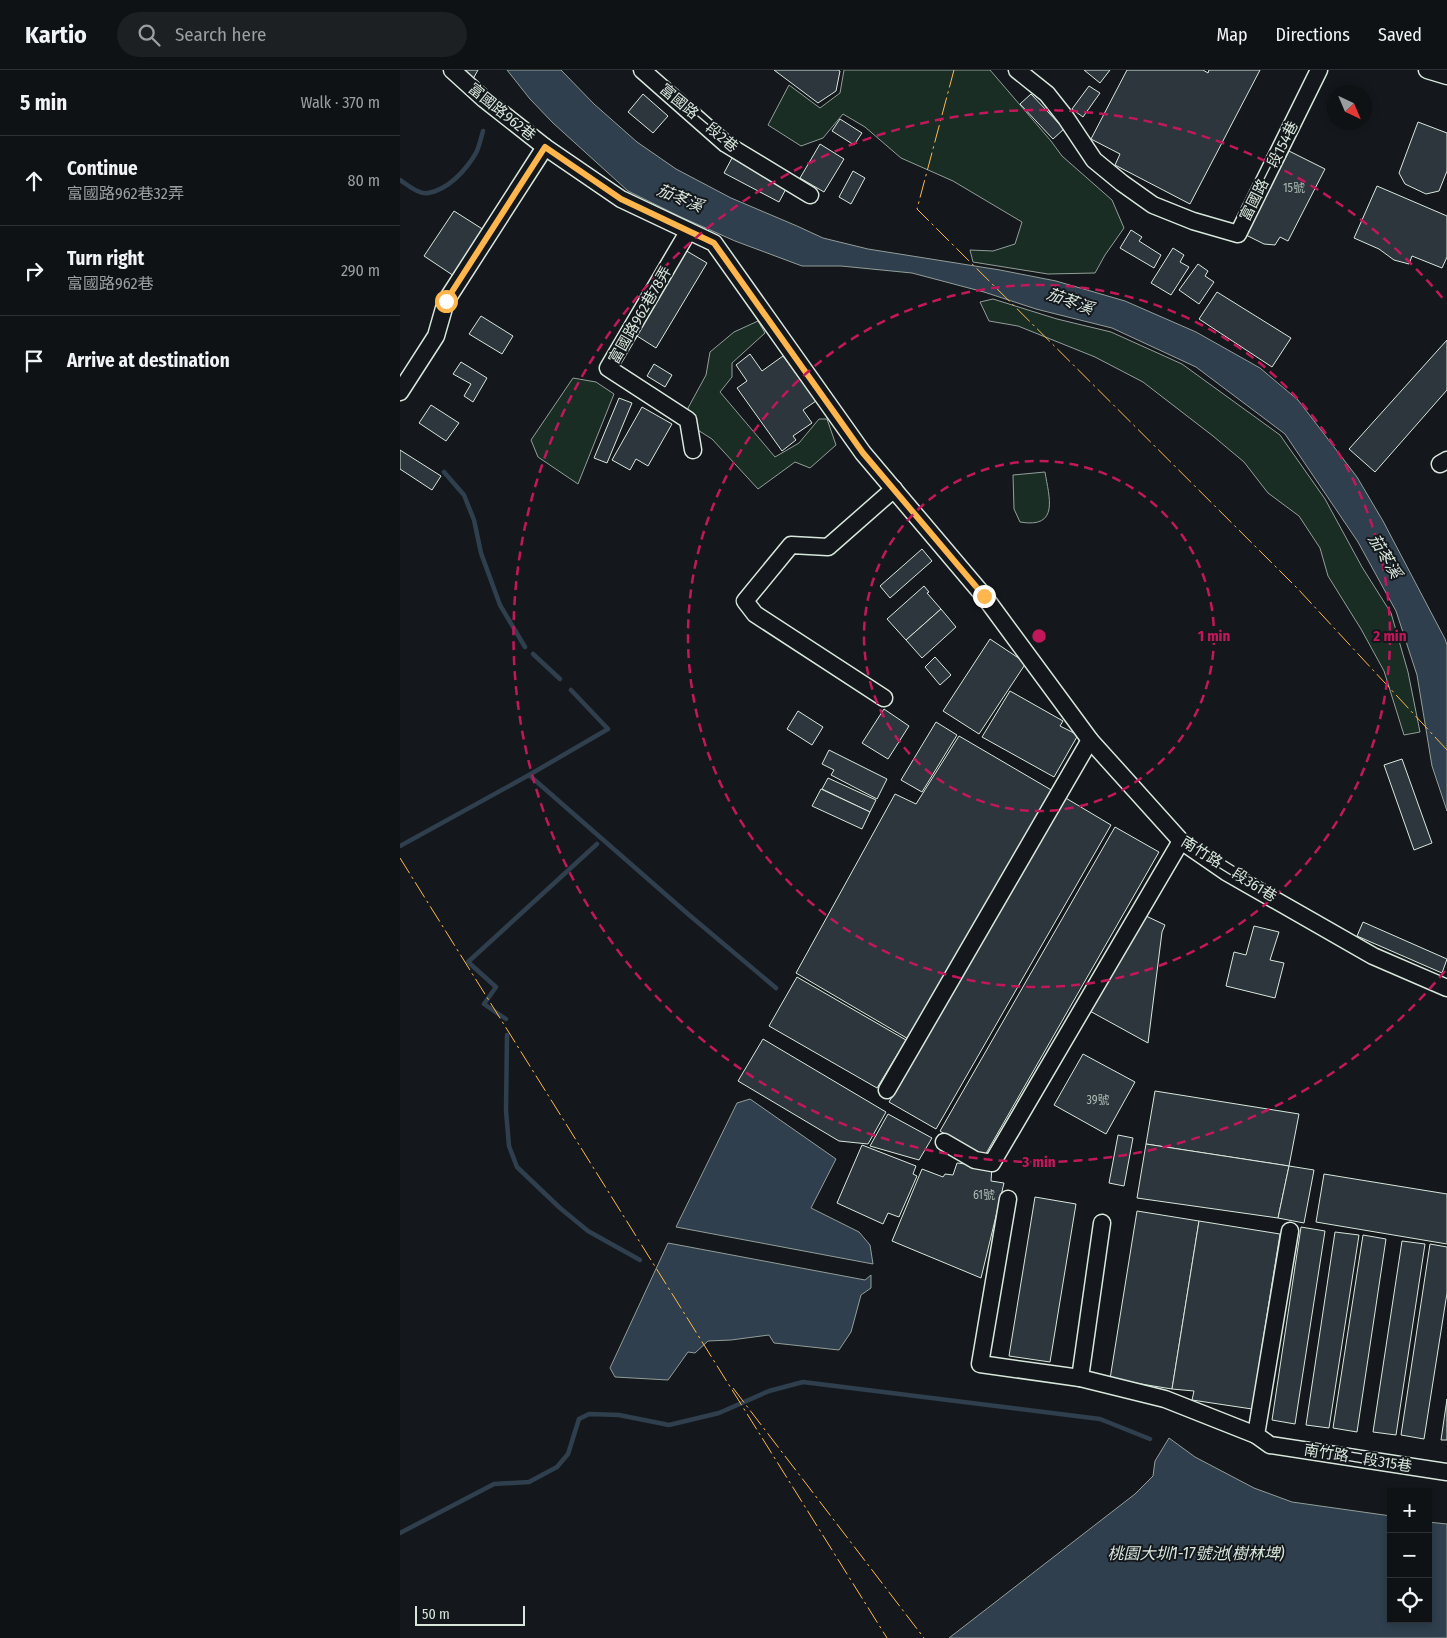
<!DOCTYPE html>
<html lang="en">
<head>
<meta charset="utf-8">
<style>
	body { margin:0; font-family:"Fira Sans Condensed","Noto Sans TC",sans-serif; background:#1d2022; color:#f1f3f6 }
	.controls { position:absolute; right:15px; bottom:15px; display:grid; overflow:hidden; border-radius:0px; box-shadow:0 2px 8px #0003 }
	.controls button { width:45px; height:45px; display:grid; place-items:center; padding:0; border:0; border-bottom:1px solid #2f3234; background:#0f1215; color:#f1f3f6; font:25px sans-serif }
	.compass { position:absolute; left:927px; top:15px; width:45px; height:45px; border-radius:50%; background:#0f1215; box-shadow:0 2px 8px #0003; rotate:136deg }
	.scale { position:absolute; left:15px; bottom:12px; width:110px; box-sizing:border-box; padding-left:5px; border:2px solid #d8e6dc; border-top:0; font-size:14px; line-height:18px; white-space:nowrap; color:#d8e6dc; -webkit-text-stroke:4px #14181c; paint-order:stroke }
	.stop { position:absolute; width:15px; height:15px; margin:-11px; border:4px solid #ffb74d; border-radius:50%; background:#fff }
	.stop.end { background:#ffb74d; border-color:#fff; box-shadow:0 1px 5px #0008 }
	.list { margin:0; padding:0; list-style:none }
	h2 { display:flex; justify-content:space-between; align-items:center; height:65px; margin:0; padding:0 20px; font-size:21px }
	h2 small { font-size:16px; font-weight:400; color:#9b9ea0 }
	.list li { display:grid; grid-template-columns:32px 1fr auto; gap:15px; align-items:center; box-sizing:border-box; height:90px; padding:0 20px; border-top:1px solid #2f3234 }
	.list b { display:block; font-size:19px; white-space:nowrap }
	.list p { margin:0; font-size:16px; white-space:nowrap; color:#9b9ea0 }
	.list em { font-size:16px; font-style:normal; color:#9b9ea0 }
	.icon { flex:none; width:28px; height:28px; fill:none; stroke:currentColor; stroke-width:2; stroke-linecap:round; stroke-linejoin:round }
	.map { position:relative; flex:none; width:1047px; height:1568px; overflow:hidden }
	header { display:flex; align-items:center; gap:30px; box-sizing:border-box; height:70px; padding:0 25px; background:#0f1215; border-bottom:1px solid #2f3234 }
	header strong { font-size:24px }
	nav { display:flex; gap:28px; margin-inline-start:auto; font-size:18px }
	.search { width:350px; height:45px; background:#1d2022; display:flex; align-items:center; gap:12px; box-sizing:border-box; padding:0 18px; border-radius:28px; color:#9b9ea0; font-size:19px }
	main { display:flex }
	aside { flex:1; background:#0f1215 }
	.map>svg:first-child { display:block }
	.green { fill:#1a2d24; stroke:#939e99 }
	.water { fill:#2f3f4d; stroke:#939e99 }
	.lines { fill:none; stroke-linecap:round; stroke-linejoin:round }
	.stream { stroke:#2f3f4d; stroke-width:4.5 }
	.building { fill:#2c363c; stroke:#d8e6dc }
	.minor-casing { stroke:#d8e6dc; stroke-width:19 }
	.minor { stroke:#14181c; stroke-width:16 }
	.power { stroke:#ffb74d; stroke-width:1; stroke-dasharray:18 4 2.5 4; stroke-linecap:butt }
	.route { stroke:#ffb74d; stroke-width:6 }
	.ring { fill:none; stroke:#c2185b; stroke-width:2.5; stroke-dasharray:9 6 }
	.labels { text-anchor:middle; dominant-baseline:central; stroke-width:4; stroke-linejoin:round; paint-order:stroke }
	.number-label { font-size:12px; fill:#adbab4 }
	.street-label { font-size:15px; fill:#d8e6dc; stroke:#14181c }
	.water-label { font-size:16px; font-style:italic; fill:#d8e6dc; stroke:#14181c }
	.centre { fill:#c2185b; stroke:#14181c; stroke-width:2.5 }
	.ring-label { font-size:15px; text-anchor:middle; font-weight:bold; fill:#c2185b; stroke:#14181c; stroke-width:4; stroke-linejoin:round; paint-order:stroke }
</style>
</head>
<body>
<header>
<strong>Kartio</strong>
<div class="search"><svg class="icon" aria-label="search" viewBox="0 0 24 24"><circle cx="10" cy="10" r="6"/><path d="M15 15l6 6"/></svg>Search here</div>
<nav><a>Map</a><a>Directions</a><a>Saved</a></nav>
</header>
<main>
<aside>
<h2>5 min<small>Walk · 370 m</small></h2>
<ul class="list">
<li><svg class="icon" aria-label="ahead" viewBox="0 0 24 24"><path d="M12 20V5M6 11l6-6 6 6"/></svg><div><b>Continue</b><p>富國路962巷32弄</p></div><em>80 m</em></li>
<li><svg class="icon" aria-label="right" viewBox="0 0 24 24"><path d="M7 20v-9h11M14 6l5 5-5 5"/></svg><div><b>Turn right</b><p>富國路962巷</p></div><em>290 m</em></li>
<li><svg class="icon" aria-label="arrive" viewBox="0 0 24 24"><path d="M6 21V4h12l-3 4 3 4H6"/></svg><div><b>Arrive at destination</b></div></li>
</ul>
</aside>
<div class="map">
<svg width="1047" height="1568" viewBox="0 0 1047 1568">
	<rect width="100%" height="100%" fill="#14181c"/>
	<g class="green">
		<path d="M 444,0 L 590,0 L 651,71 L 662,86 L 712,130 L 724,158 L 705,185 L 695,203 L 648,204 L 573,192 L 570,180 L 593,181 L 615,174 L 622,152 L 553,111 L 501,88 L 465,57 L 443,44 L 423,68 L 401,76 L 368,55 L 389,15 L 420,38 L 440,23 Z"/>
		<path d="M 593,229 L 657,249 L 711,262 L 782,294 L 880,365 L 925,429 L 962,497 L 991,543 L 1008,602 L 1020,662 L 1004,665 L 984,601 L 961,559 L 928,506 L 920,478 L 899,446 L 868,423 L 844,392 L 813,366 L 743,312 L 695,287 L 618,256 L 589,251 L 580,232 Z"/>
		<path d="M 358,251 L 365,263 L 332,293 L 332,307 L 320,322 L 375,387 L 399,373 L 419,349 L 427,349 L 436,375 L 410,398 L 395,392 L 358,419 L 312,369 L 293,357 L 288,338 L 306,305 L 310,282 L 334,262 Z"/>
		<path d="M 173,308 L 196,312 L 214,324 L 178,414 L 138,387 L 131,370 Z"/>
		<path d="M 645,402 C 649,427 660,459 620,452 L 614,439 L 613,405 Z"/>
	</g>
	<g class="water">
		<path d="M 107,0 L 161,0 L 194,34 L 237,72 L 276,99 L 331,128 L 397,156 L 423,168 L 468,179 L 600,200 L 656,211 L 725,231 L 796,262 L 860,298 L 898,330 L 957,407 L 983,451 L 1045,569 L 1047,575 L 1047,741 L 1032,696 L 1017,605 L 996,541 L 958,472 L 885,364 L 796,297 L 712,258 L 636,239 L 584,222 L 512,203 L 441,196 L 402,196 L 335,171 L 281,147 L 228,121 L 153,53 L 130,29 Z"/>
		<path d="M 350,1029 L 436,1089 L 411,1138 L 459,1162 L 470,1175 L 473,1194 L 276,1157 L 337,1033 Z"/>
		<path d="M 268,1173 L 465,1210 L 471,1205 L 471,1218 L 461,1225 L 451,1262 L 439,1280 L 374,1273 L 369,1265 L 331,1270 L 308,1271 L 295,1283 L 288,1282 L 268,1310 L 215,1307 L 210,1298 Z"/>
		<path d="M 769,1368 L 795,1387 L 854,1418 L 892,1432 L 991,1446 L 991,1549 L 1028,1549 L 1028,1452 L 1047,1454 L 1047,1568 L 549,1568 L 735,1424 L 753,1406 L 755,1391 Z"/>
	</g>
	<g class="lines">
		<g class="stream">
			<path d="M 0,110 C 8,115 19,125 28,123 C 48,120 66,100 76,83 C 79,77 81,68 83,61"/>
			<path d="M 44,402 L 64,425 L 74,450 L 81,483 L 100,535 L 125,577"/>
			<path d="M 133,584 L 160,609"/>
			<path d="M 129,705 L 208,659 L 171,620"/>
			<path d="M 0,776 L 129,705 L 288,844 L 376,918"/>
			<path d="M 106,949 L 84,934 L 96,917 L 68,892 L 197,774"/>
			<path d="M 107,965 L 106,1041 L 109,1076 L 117,1097 L 160,1138 L 188,1161 L 240,1190"/>
			<path d="M 0,1463 L 94,1414 L 129,1412 L 157,1397 L 168,1384 L 179,1349 L 189,1344 L 219,1345 L 269,1355 L 319,1343 L 369,1321 L 403,1312 L 700,1349 L 750,1369"/>
		</g>
	</g>
	<g class="building">
		<path d="M 62,0 L 78,0 L 73,9 Z"/>
		<path d="M 374,0 L 438,0 L 440,1 L 436,21 L 418,33 Z"/>
		<path d="M 684,0 L 710,0 L 700,13 Z"/>
		<path d="M 727,0 L 803,0 L 808,3 L 809,0 L 860,0 L 790,134 L 715,95 L 720,84 L 691,69 Z"/>
		<path d="M 689,16 L 700,23 L 683,47 L 672,39 Z"/>
		<path d="M 243,24 L 268,46 L 253,63 L 228,42 Z"/>
		<path d="M 631,24 L 664,59 L 653,69 L 620,34 Z"/>
		<path d="M 440,49 L 462,63 L 454,75 L 432,61 Z"/>
		<path d="M 1018,52 L 1047,63 L 1047,101 L 1039,121 L 1026,124 L 1005,114 L 999,103 Z"/>
		<path d="M 420,74 L 444,89 L 424,122 L 400,108 Z"/>
		<path d="M 889,81 L 925,99 L 888,171 L 880,167 L 875,175 L 864,174 L 846,165 Z"/>
		<path d="M 332,88 L 387,117 L 379,132 L 324,103 Z"/>
		<path d="M 453,101 L 465,108 L 451,134 L 439,127 Z"/>
		<path d="M 977,116 L 1047,146 L 1047,187 L 1042,198 L 1012,186 L 1009,194 L 994,190 L 979,179 L 954,168 Z"/>
		<path d="M 54,141 L 84,160 L 54,206 L 24,186 Z"/>
		<path d="M 731,160 L 742,167 L 739,171 L 761,185 L 754,198 L 720,178 Z"/>
		<path d="M 773,178 L 784,185 L 780,192 L 789,197 L 771,225 L 751,213 Z"/>
		<path d="M 285,180 L 307,193 L 256,278 L 234,264 Z"/>
		<path d="M 798,194 L 808,201 L 805,206 L 814,212 L 799,234 L 779,220 Z"/>
		<path d="M 817,222 L 891,268 L 872,297 L 799,249 Z"/>
		<path d="M 81,246 L 113,266 L 102,284 L 69,264 Z"/>
		<path d="M 1047,270 L 1047,320 L 975,402 L 949,379 Z"/>
		<path d="M 350,284 L 362,301 L 383,286 L 416,331 L 403,340 L 412,353 L 393,366 L 396,370 L 382,381 L 337,318 L 347,311 L 336,295 Z"/>
		<path d="M 61,292 L 87,308 L 73,332 L 64,326 L 71,314 L 53,304 Z"/>
		<path d="M 254,294 L 272,305 L 265,317 L 247,306 Z"/>
		<path d="M 219,328 L 232,333 L 207,393 L 194,388 Z"/>
		<path d="M 31,335 L 59,353 L 46,371 L 19,353 Z"/>
		<path d="M 242,337 L 272,354 L 248,396 L 236,389 L 230,400 L 212,390 Z"/>
		<path d="M 0,380 L 41,406 L 32,420 L 0,399 Z"/>
		<path d="M 522,479 L 532,491 L 490,528 L 480,516 Z"/>
		<path d="M 524,516 L 529,522 L 527,523 L 541,539 L 506,570 L 487,549 Z"/>
		<path d="M 541,539 L 556,557 L 522,588 L 506,570 Z"/>
		<path d="M 590,569 L 626,593 L 579,664 L 543,641 Z"/>
		<path d="M 535,587 L 551,605 L 540,615 L 525,597 Z"/>
		<path d="M 610,621 L 663,651 L 660,656 L 678,665 L 654,707 L 582,667 Z"/>
		<path d="M 484,639 L 509,656 L 488,689 L 462,673 Z"/>
		<path d="M 398,641 L 423,657 L 412,675 L 387,659 Z"/>
		<path d="M 536,652 L 557,665 L 522,722 L 501,710 Z"/>
		<path d="M 559,666 L 653,721 L 510,970 L 396,903 L 495,724 L 516,734 Z"/>
		<path d="M 429,680 L 487,709 L 477,729 L 431,705 L 434,700 L 422,694 Z"/>
		<path d="M 1002,689 L 1032,773 L 1014,780 L 984,695 Z"/>
		<path d="M 428,708 L 476,730 L 470,742 L 422,719 Z"/>
		<path d="M 421,719 L 470,742 L 462,759 L 412,736 Z"/>
		<path d="M 664,727 L 711,755 L 536,1059 L 489,1032 Z"/>
		<path d="M 715,757 L 759,782 L 584,1087 L 540,1061 Z"/>
		<path d="M 744,845 L 765,855 L 762,862 L 748,973 L 688,940 Z"/>
		<path d="M 963,852 L 1047,889 L 1042,903 L 957,866 Z"/>
		<path d="M 854,856 L 879,862 L 870,890 L 884,893 L 875,928 L 826,916 L 834,882 L 846,885 Z"/>
		<path d="M 397,907 L 506,970 L 477,1018 L 369,956 Z"/>
		<path d="M 363,969 L 486,1042 L 468,1074 L 439,1071 L 338,1011 Z"/>
		<path d="M 683,984 L 735,1012 L 706,1064 L 654,1035 Z"/>
		<path d="M 755,1021 L 899,1044 L 889,1096 L 746,1074 Z"/>
		<path d="M 488,1044 L 532,1068 L 519,1090 L 470,1076 Z"/>
		<path d="M 718,1065 L 733,1068 L 724,1116 L 709,1113 Z"/>
		<path d="M 746,1074 L 889,1096 L 878,1148 L 737,1128 Z"/>
		<path d="M 462,1075 L 516,1096 L 513,1104 L 517,1106 L 499,1147 L 488,1143 L 483,1154 L 437,1133 Z"/>
		<path d="M 557,1093 L 592,1097 L 591,1111 L 604,1113 L 581,1208 L 492,1171 L 522,1099 L 543,1107 L 545,1104 L 553,1105 Z"/>
		<path d="M 889,1096 L 914,1100 L 904,1153 L 878,1148 Z"/>
		<path d="M 924,1104 L 1047,1124 L 1047,1174 L 916,1152 Z"/>
		<path d="M 635,1127 L 676,1134 L 650,1292 L 609,1286 Z"/>
		<path d="M 737,1141 L 799,1151 L 772,1319 L 710,1309 Z"/>
		<path d="M 799,1151 L 880,1164 L 852,1339 L 792,1330 L 794,1321 L 772,1319 Z"/>
		<path d="M 901,1157 L 925,1161 L 895,1354 L 872,1350 Z"/>
		<path d="M 935,1162 L 959,1165 L 929,1358 L 906,1355 Z"/>
		<path d="M 963,1165 L 986,1169 L 957,1362 L 933,1358 Z"/>
		<path d="M 1002,1171 L 1025,1174 L 996,1365 L 973,1362 Z"/>
		<path d="M 1030,1174 L 1047,1177 L 1047,1223 L 1024,1369 L 1001,1365 Z"/>
		<path d="M 1047,1329 L 1047,1370 L 1041,1370 Z"/>
	</g>
	<g class="lines">
		<defs>
			<g id="minor">
				<path d="M 52,0 L 84,29 L 145,77 L 221,129 L 314,173 L 463,383 L 584,526 L 690,670 L 781,771 L 826,802 L 973,886 L 1047,918"/>
				<path d="M 242,0 L 326,74 L 410,125"/>
				<path d="M 617,0 L 647,24 L 666,48 L 694,90 L 722,113 L 753,135 L 793,151 L 838,164 L 919,0"/>
				<path d="M 1027,0 L 1047,6"/>
				<path d="M 288,162 L 208,298 L 288,350 L 293,380"/>
				<path d="M 0,322 L 36,266 L 46,231 L 145,77"/>
				<path d="M 1040,394 L 1047,390"/>
				<path d="M 484,628 L 355,544 L 345,531 L 391,475 L 428,477 L 494,419"/>
				<path d="M 487,1020 L 690,670"/>
				<path d="M 544,1072 L 575,1090 L 592,1093 L 781,771"/>
				<path d="M 608,1129 L 580,1294 L 680,1308"/>
				<path d="M 702,1153 L 680,1308 L 765,1329 L 856,1365"/>
				<path d="M 890,1161 L 856,1365 L 870,1375 L 1047,1402"/>
			</g>
		</defs>
		<use href="#minor" class="minor-casing"/>
		<use href="#minor" class="minor"/>
		<g class="power">
			<path d="M 554,0 L 517,139 L 898,519 L 1047,680"/>
			<path d="M 0,788 L 487,1568"/>
			<path d="M 333,1318 L 524,1568"/>
		</g>
	</g>
	<g class="lines">
		<path class="route" d="M 46,231 L 145,77 L 221,129 L 314,173 L 463,383 L 584,526"/>
	</g>
	<g class="ring">
		<circle cx="639" cy="566" r="175"/>
		<circle cx="639" cy="566" r="351"/>
		<path d="M1045 901A526 526 0 1 1 1045 231"/>
	</g>
	<g class="labels">
		<g class="number-label">
			<text x="894" y="118">15號</text>
			<text x="698" y="1030">39號</text>
			<text x="584" y="1125">61號</text>
		</g>
		<g class="street-label">
			<text transform="translate(102 42) rotate(39)">富國路962巷</text>
			<text transform="translate(299 48) rotate(40)">富國路一段2巷</text>
			<text transform="translate(869 101) rotate(-63)">富國路一段154巷</text>
			<text transform="translate(240 245) rotate(-60)">富國路962巷78弄</text>
			<text transform="translate(829 799) rotate(32)">南竹路二段361巷</text>
			<text transform="translate(958 1388) rotate(9)">南竹路二段315巷</text>
		</g>
		<g class="water-label">
			<text transform="translate(280 128) rotate(22)">茄苳溪</text>
			<text transform="translate(670 231) rotate(20)">茄苳溪</text>
			<text transform="translate(985 486) rotate(59)">茄苳溪</text>
			<text x="796" y="1483">桃園大圳1-17號池(樹林埤)</text>
		</g>
	</g>
	<circle cx="639" cy="566" r="8" class="centre"/>
	<g class="ring-label">
		<text x="814" y="571">1 min</text>
		<text x="990" y="571">2 min</text>
		<text x="639" y="1097">3 min</text>
	</g>
</svg>
<div class="controls">
<button>+</button>
<button>−</button>
<button><svg class="icon" aria-label="locate" viewBox="0 0 24 24"><circle cx="12" cy="12" r="6"/><path d="M12 2v4M12 18v4M2 12h4M18 12h4"/></svg></button>
</div>
<svg class="compass" viewBox="-18 -18 36 36"><path d="M0-13l5 13h-10z" fill="#e53935"/><path d="M0 13l5-13h-10z" fill="#9b9ea0"/></svg>
<div class="scale">50 m</div>
<div class="stop" style="left:46px;top:231px"></div>
<div class="stop end" style="left:584px;top:526px"></div>
</div>
</main>
</body>
</html>
